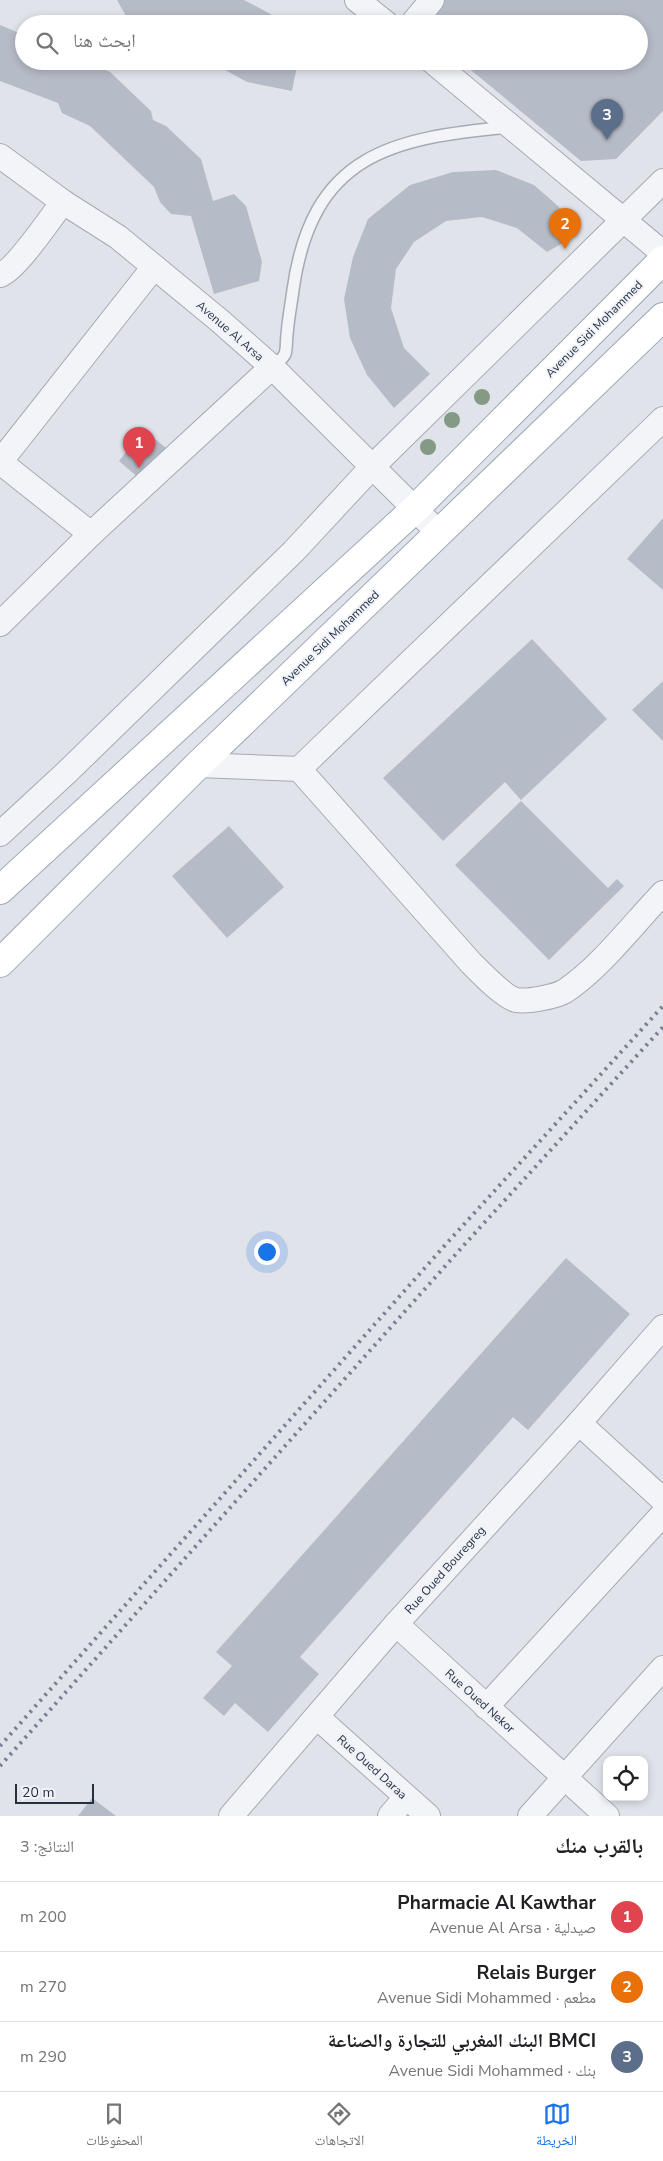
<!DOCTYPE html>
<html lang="ar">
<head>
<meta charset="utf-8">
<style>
	body { margin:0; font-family:"Nunito Sans","Noto Naskh Arabic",sans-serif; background:#f6f6f6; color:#202124; direction:rtl }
	.controls { position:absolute; right:15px; bottom:15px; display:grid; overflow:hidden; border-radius:10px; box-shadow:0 2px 8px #0003 }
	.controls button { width:45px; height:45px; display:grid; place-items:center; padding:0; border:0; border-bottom:1px solid #e0e0e0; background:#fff; color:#202124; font:25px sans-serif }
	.scale { position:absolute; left:15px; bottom:12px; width:79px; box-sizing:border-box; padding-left:5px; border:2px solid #273042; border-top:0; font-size:14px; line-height:18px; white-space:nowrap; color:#273042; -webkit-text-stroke:4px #eff2f7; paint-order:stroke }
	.you { position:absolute; left:266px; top:1251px; width:18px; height:18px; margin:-12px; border:4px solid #fff; border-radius:50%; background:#1a73e8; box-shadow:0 0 0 8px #1a73e833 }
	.badge { display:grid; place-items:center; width:32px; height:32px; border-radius:50%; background:#1a73e8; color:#fff; font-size:16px; font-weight:700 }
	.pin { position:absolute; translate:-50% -41px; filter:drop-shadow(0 1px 2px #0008) }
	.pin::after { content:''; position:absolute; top:26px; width:18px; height:15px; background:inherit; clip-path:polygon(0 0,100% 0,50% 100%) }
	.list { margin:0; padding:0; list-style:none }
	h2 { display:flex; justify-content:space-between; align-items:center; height:65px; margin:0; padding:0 20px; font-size:21px }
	h2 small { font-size:16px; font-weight:400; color:#757577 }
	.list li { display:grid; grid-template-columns:32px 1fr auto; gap:15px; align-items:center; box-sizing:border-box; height:70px; padding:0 20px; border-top:1px solid #e0e0e0 }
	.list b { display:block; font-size:19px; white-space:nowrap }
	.list p { margin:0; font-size:16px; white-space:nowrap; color:#757577 }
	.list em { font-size:16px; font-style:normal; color:#757577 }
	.icon { flex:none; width:28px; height:28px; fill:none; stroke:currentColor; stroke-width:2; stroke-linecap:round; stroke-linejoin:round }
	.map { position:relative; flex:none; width:663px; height:1816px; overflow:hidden; direction:ltr }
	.search { position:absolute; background:#fff; box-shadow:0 2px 8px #0003; left:15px; right:15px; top:15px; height:55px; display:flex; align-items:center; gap:12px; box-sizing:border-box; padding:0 18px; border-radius:28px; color:#757577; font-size:19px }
	.sheet { height:275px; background:#fff }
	nav { display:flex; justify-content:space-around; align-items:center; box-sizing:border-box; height:70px; border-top:1px solid #e0e0e0; background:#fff; font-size:14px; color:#757577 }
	nav a { display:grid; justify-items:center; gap:2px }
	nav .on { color:#1a73e8 }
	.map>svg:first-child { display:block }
	.building { fill:#b6bcc7 }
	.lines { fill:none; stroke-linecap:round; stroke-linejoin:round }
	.lane-casing { stroke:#a5aab4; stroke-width:14 }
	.street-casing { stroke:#a5aab4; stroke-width:26 }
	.primary-casing { stroke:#9ea7b6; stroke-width:30 }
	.lane { stroke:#f3f4f8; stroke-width:11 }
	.street { stroke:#f3f4f8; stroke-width:24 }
	.primary { stroke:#fff; stroke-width:28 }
	.rail { stroke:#788194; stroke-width:4; stroke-dasharray:2.5 5; stroke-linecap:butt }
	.tree { fill:#859a85 }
	.labels { text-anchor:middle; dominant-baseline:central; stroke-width:4; stroke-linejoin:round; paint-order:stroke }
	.street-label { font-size:12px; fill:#273042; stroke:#eff2f7 }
</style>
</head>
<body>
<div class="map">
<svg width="663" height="1816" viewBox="0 0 663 1816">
	<rect width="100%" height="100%" fill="#e0e3ea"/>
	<g class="building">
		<path d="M 117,0 L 244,0 L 278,18 L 304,24 L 141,24 L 126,16 Z"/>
		<path d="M 444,0 L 663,0 L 663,111 L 616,159 L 581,161 L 460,61 L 639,61 L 639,24 L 430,24 L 429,19 Z"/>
		<path d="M 0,25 L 24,35 L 24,61 L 84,61 L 110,72 L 151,111 L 153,120 L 166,126 L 201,159 L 213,201 L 234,194 L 246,206 L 262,262 L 259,281 L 214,294 L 191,216 L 171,214 L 160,202 L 154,187 L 90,126 L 62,113 L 58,103 L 0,81 Z"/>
		<path d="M 209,61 L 298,61 L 292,91 L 247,82 Z"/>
		<path d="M 496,170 L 534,185 L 558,206 L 577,235 L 547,252 L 517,228 L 482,217 L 446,221 L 414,242 L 396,269 L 391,308 L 404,348 L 430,374 L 394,408 L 367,375 L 350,338 L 344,299 L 353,257 L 368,219 L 410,185 L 453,172 Z"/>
		<path d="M 144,430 L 166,448 L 140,479 L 119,461 Z"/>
		<path d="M 663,518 L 663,590 L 627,559 Z"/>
		<path d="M 532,639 L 607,719 L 521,800 L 505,782 L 443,841 L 383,778 Z"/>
		<path d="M 663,681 L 663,741 L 632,710 Z"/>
		<path d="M 521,801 L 608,888 L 617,879 L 624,886 L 549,960 L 455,865 Z"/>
		<path d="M 229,826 L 284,887 L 227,938 L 172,876 Z"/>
		<path d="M 566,1258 L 630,1314 L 528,1430 L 513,1417 L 300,1657 L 319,1674 L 268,1732 L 235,1703 L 224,1716 L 203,1698 L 232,1666 L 216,1652 Z"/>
		<path d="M 92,1798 L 116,1816 L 78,1816 Z"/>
	</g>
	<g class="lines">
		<defs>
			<path id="lane" d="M 272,367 C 276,364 283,358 285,354 C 287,349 286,340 287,335 C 288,320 291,305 293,290 C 312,154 391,138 510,127"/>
			<g id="street">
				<path d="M 357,0 L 387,24"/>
				<path d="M 412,24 L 432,0"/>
				<path d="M 432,61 L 663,253"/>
				<path d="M 0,156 L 63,202 L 118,237 L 220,321 L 272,367 L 439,533"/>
				<path d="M 0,275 C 16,270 51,217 63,202"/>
				<path d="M 0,462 L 154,267"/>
				<path d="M 0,462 L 91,534"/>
				<path d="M 0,624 L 91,534 L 272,367"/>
				<path d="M 198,765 L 299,769 L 663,419"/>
				<path d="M 299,769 L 471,963 C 481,973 504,997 516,1000 C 527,1002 555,997 565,991 C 600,968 634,923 663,893"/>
				<path d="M 0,834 L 66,773 L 294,551 L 372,467 L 663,181"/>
				<path d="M 579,1423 L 663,1500"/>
				<path d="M 396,1624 L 607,1816"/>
				<path d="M 486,1707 L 663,1514"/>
				<path d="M 317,1717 L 428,1816"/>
				<path d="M 231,1816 L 396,1624 L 579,1423 L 663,1327"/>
				<path d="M 390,1816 L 406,1797"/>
				<path d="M 530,1816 L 663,1668"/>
			</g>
			<g id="primary">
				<path d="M 0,890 L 415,509 L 663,260"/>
				<path d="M 0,963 L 198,765 L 663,317"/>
			</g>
		</defs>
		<use href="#lane" class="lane-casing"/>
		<use href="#street" class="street-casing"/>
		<use href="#primary" class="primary-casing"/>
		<use href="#lane" class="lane"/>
		<use href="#street" class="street"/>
		<use href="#primary" class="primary"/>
		<g class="rail">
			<path d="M 0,1746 L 447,1243 L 663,1006"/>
			<path d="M 0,1766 L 464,1245 L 663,1027"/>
		</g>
	</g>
	<g class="tree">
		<circle cx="482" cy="397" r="8"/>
		<circle cx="452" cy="420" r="8"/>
		<circle cx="428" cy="447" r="8"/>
	</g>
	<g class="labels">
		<g class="street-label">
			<text transform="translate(594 329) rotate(-45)">Avenue Sidi Mohammed</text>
			<text transform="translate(230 331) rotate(41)">Avenue Al Arsa</text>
			<text transform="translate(330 638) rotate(-44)">Avenue Sidi Mohammed</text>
			<text transform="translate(445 1570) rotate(-48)">Rue Oued Bouregreg</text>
			<text transform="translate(480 1701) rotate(42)">Rue Oued Nekor</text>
			<text transform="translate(372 1767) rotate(42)">Rue Oued Daraa</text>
		</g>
	</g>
</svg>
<div class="controls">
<button><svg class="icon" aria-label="locate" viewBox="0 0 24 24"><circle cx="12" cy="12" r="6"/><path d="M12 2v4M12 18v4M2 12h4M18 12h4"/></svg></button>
</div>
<div class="scale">20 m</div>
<div class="you"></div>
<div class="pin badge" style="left:139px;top:468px;background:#e0444e">1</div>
<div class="pin badge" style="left:565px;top:249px;background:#e8710a">2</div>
<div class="pin badge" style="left:607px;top:140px;background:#5c6f8a">3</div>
<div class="search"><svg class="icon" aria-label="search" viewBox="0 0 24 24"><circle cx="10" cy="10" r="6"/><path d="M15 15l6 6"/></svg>ابحث هنا</div>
</div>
<section class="sheet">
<h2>بالقرب منك<small>النتائج: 3</small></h2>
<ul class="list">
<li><span class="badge" style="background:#e0444e">1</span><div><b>Pharmacie Al Kawthar</b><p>صيدلية · Avenue Al Arsa</p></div><em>200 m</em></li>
<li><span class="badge" style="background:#e8710a">2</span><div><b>Relais Burger</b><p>مطعم · Avenue Sidi Mohammed</p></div><em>270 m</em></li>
<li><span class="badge" style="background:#5c6f8a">3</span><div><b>BMCI البنك المغربي للتجارة والصناعة</b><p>بنك · Avenue Sidi Mohammed</p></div><em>290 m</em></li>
</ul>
</section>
<nav>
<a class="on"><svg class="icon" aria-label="map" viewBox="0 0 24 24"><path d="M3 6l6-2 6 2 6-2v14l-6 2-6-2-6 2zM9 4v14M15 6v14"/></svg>الخريطة</a>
<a><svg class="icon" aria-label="directions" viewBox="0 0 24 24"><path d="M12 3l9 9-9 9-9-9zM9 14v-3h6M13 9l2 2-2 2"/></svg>الاتجاهات</a>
<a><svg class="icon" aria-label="saved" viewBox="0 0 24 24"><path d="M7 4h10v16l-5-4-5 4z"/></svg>المحفوظات</a>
</nav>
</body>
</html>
